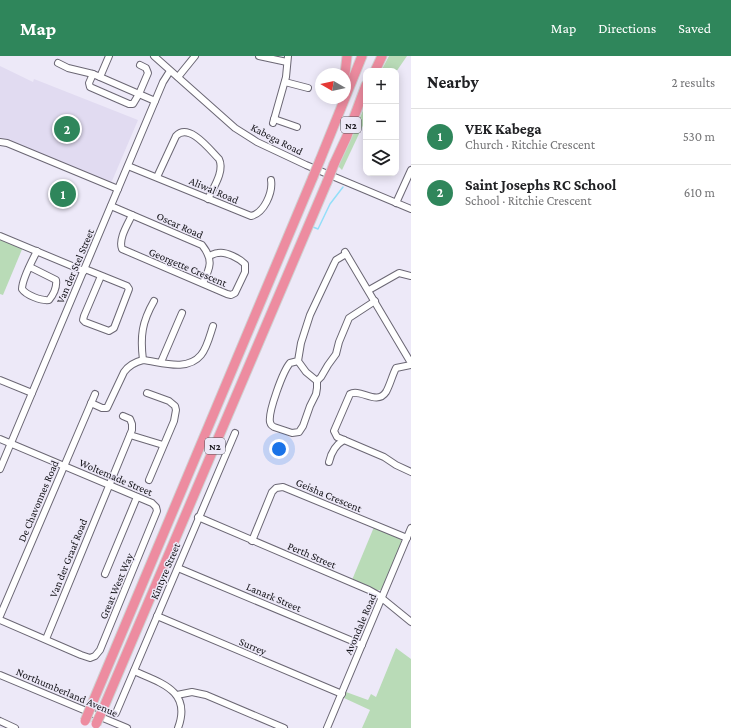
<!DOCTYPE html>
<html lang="en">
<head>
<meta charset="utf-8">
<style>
	body { margin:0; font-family:"Crimson Pro",serif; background:#f6f6f6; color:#202124 }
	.controls { position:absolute; right:12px; top:12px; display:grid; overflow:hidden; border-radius:8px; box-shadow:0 2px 10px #0003 }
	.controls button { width:36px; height:36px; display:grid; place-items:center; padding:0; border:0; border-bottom:1px solid #e0e0e0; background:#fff; color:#202124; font:20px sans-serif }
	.compass { position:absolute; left:315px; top:12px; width:36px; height:36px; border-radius:50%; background:#fff; box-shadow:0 2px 10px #0003; rotate:279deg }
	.you { position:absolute; left:279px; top:393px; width:14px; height:14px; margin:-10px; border:3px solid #fff; border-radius:50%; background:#1a73e8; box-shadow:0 0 0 6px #1a73e833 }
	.badge { display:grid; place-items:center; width:26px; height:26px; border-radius:50%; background:#2f865b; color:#fff; font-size:13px; font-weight:700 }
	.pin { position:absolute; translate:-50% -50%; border:2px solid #fff; box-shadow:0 1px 4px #0006 }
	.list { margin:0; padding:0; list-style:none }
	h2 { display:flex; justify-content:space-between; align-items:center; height:52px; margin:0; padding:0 16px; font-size:17px }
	h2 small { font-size:13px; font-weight:400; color:#757577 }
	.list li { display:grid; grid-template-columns:26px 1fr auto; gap:12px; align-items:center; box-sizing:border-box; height:56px; padding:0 16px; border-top:1px solid #e0e0e0 }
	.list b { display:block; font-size:15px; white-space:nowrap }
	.list p { margin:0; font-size:13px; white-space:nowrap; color:#757577 }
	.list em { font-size:13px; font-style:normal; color:#757577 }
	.icon { flex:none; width:22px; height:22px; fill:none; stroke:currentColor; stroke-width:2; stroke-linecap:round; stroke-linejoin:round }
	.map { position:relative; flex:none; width:411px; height:672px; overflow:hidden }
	header { display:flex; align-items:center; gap:24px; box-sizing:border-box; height:56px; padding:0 20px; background:#2f865b; color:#fff }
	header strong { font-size:19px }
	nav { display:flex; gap:22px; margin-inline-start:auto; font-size:14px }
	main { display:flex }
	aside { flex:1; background:#fff }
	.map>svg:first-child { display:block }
	.built { fill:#e1dbf1 }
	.green { fill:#b9dbb7 }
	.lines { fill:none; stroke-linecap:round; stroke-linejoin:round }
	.stream { stroke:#93dff9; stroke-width:1.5 }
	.minor-casing { stroke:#6b6774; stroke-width:8 }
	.highway-casing { stroke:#d0d0d1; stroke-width:11 }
	.minor { stroke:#fff; stroke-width:6 }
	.highway { stroke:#ed8ca0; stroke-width:9 }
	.highway-bridge-casing { stroke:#d0d0d1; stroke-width:11; stroke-linecap:butt }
	.highway-bridge { stroke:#ed8ca0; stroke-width:9 }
	.labels { text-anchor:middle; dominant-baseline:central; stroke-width:3; stroke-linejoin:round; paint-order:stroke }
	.shield { fill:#ede9f8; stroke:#54525a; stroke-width:1 }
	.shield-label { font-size:10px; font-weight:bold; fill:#131217 }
	.street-label { font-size:11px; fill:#131217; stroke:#ede9f8 }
</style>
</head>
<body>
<header>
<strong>Map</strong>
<nav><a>Map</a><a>Directions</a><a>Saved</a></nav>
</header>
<main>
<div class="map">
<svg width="411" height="672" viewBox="0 0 411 672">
	<rect width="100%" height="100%" fill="#ede9f8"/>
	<path class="built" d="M 0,10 L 33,26 L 34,23 L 138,64 L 112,125 L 107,128 L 0,82 Z"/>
	<g class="green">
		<path d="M 389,0 L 407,0 L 396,16 L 381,15 Z"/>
		<path d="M 366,48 L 366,63 L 342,114 L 338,110 Z"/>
		<path d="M 0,181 L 23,191 L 3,239 L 0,238 Z"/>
		<path d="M 374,471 L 400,482 L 402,487 L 383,534 L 376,534 L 352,524 Z"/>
		<path d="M 396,592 L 411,603 L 411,672 L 362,672 L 370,654 L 344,642 L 346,636 L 368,644 L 371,638 L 376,641 Z"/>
	</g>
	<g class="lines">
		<path class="stream" d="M 313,171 L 318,173 L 330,148 L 343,131"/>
		<defs>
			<g id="minor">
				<path d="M 154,0 L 235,72 L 257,86 L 306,109 L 411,153"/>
				<path d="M 259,0 L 287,6"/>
				<path d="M 58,7 L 68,12 L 93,18 L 155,45"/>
				<path d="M 93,18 L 89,27 L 90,31 L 129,48 L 133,48 L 139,38 L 148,17 L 146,12 L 140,9"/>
				<path d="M 100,21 L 109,0"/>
				<path d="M 178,21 L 195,0"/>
				<path d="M 285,26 L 308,32"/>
				<path d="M 274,63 L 297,71"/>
				<path d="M 273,67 L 286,21 L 288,0"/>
				<path d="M 0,86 L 7,87 L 118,133"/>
				<path d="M 128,110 L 251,160 C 264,157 273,137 271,124"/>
				<path d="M 157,121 L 176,80 C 189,66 210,94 219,103 C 225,115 213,132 208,143"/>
				<path d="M 396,147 L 411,114"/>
				<path d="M 111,150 L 202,189 C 214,204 210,212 203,227"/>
				<path d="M 132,159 C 128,168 118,183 122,193 L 227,238 L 231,239 L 235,237 L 245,216 L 245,208 C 240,203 226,195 218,197 C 215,197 212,199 209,200"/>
				<path d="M 0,180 L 84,215"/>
				<path d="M 345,196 L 411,307"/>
				<path d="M 30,211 L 56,224 C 57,231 53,239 49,244 C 41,245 26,239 22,233 C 22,223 32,205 37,195"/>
				<path d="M 85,213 L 127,230 L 129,233 L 114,272 L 109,275 L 85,266 L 83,264 L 84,260 L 101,220"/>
				<path d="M 369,234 L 399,217 L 411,220"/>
				<path d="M 143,304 C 140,280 142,266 154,245"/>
				<path d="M 298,305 L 290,307 C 283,315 268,356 270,366 C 271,369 271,369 274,371 L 292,377 L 299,376 L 303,370 L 310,350 L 316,338 L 317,332 L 317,325 L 306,316 L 298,305 L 301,287 L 310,259 L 334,208 L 336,204 L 346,198"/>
				<path d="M 161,306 L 182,257"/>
				<path d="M 411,309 L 396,312 C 392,320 390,329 386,336 C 377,350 360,332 350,338 L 334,375 L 337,381 L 384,401 L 396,409 L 411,416"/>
				<path d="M 0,324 L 32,337"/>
				<path d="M 317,325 L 321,321 L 328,309 L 336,298 L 339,286 L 349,262 L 375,245"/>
				<path d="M 147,337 L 169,345 L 175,350 L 176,354 L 174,365 L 149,424"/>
				<path d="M 91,347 L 102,352 L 107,352 L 124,316 C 129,309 135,306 143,304 C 161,306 187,316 201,299 C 207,292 210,279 213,270"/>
				<path d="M 130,379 L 163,389"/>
				<path d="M 0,383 L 152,447 L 156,451 L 157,455 L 100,594 L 95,600 L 90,602 L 81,599 L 0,564"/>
				<path d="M 329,406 C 331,397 335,389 344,384"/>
				<path d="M 0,413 L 155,45 L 163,26 L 170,15"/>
				<path d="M 198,461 L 369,534 L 378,539 L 411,566"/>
				<path d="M 252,485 L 272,436 L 276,432 L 283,431 L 407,482"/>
				<path d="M 178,512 L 362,589"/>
				<path d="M 105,518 L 137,441"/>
				<path d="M 0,560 L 95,338"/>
				<path d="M 157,560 L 342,638"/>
				<path d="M 46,583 L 132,374 L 132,368 L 130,363 L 123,360"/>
				<path d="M 134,615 C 161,627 192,635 178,672"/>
				<path d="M 0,619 L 127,672"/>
				<path d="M 177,639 L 192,636 L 206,639 L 284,672"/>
				<path d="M 116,657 L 235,377"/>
				<path d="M 0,665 L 15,672"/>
				<path d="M 327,672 L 411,472"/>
			</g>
			<g id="highway">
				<path d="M 375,15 L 382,0"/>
				<path d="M 345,18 L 347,0"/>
				<path d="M 320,104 L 362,0"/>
				<path d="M 334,108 L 347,80 L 366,29"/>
				<path d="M 92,648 L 313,121"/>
				<path d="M 103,653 L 327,126"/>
			</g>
		</defs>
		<use href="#minor" class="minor-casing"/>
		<use href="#highway" class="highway-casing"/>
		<use href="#minor" class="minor"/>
		<use href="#highway" class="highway"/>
		<defs>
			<g id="highway-bridge">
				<path d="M 313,121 L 320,104"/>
				<path d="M 327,126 L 334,108"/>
				<path d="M 85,665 L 92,648"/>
				<path d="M 96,668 L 103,653"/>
			</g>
		</defs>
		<use href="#highway-bridge" class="highway-bridge-casing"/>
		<use href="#highway-bridge" class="highway-bridge"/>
	</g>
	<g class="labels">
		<g class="shield">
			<rect x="341" y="61" width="20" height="16" rx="3"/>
			<rect x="205" y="382" width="20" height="16" rx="3"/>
		</g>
		<g class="shield-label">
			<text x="351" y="69">N2</text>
			<text x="215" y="390">N2</text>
		</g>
		<g class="street-label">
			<text transform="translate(277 83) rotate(27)">Kabega Road</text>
			<text transform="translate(214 134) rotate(23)">Aliwal Road</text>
			<text transform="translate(180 169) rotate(24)">Oscar Road</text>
			<text transform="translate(75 210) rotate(-67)">Van der Stel Street</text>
			<text transform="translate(188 211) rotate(23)">Georgette Crescent</text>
			<text transform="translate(116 421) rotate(23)">Woltemade Street</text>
			<text transform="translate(329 439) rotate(23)">Geisha Crescent</text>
			<text transform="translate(38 445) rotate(-67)">De Chavonnes Road</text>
			<text transform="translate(312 499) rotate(23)">Perth Street</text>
			<text transform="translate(68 502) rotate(-68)">Van der Graaf Road</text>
			<text transform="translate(165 515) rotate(-67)">Kintyre Street</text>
			<text transform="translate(116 530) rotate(-67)">Great West Way</text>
			<text transform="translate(274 541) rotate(23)">Lanark Street</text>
			<text transform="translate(360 568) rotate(-67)">Avondale Road</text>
			<text transform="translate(253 590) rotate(23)">Surrey</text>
			<text transform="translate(67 636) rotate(23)">Northumberland Avenue</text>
		</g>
	</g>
</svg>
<div class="controls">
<button>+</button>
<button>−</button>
<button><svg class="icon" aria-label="layers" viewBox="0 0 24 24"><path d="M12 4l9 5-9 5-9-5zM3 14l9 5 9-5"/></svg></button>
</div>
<svg class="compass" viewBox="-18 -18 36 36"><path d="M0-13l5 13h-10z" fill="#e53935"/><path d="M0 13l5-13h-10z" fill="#757577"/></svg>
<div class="you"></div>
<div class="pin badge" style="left:63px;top:138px">1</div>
<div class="pin badge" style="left:67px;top:73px">2</div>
</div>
<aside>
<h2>Nearby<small>2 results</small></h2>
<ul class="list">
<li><span class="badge">1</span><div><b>VEK Kabega</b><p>Church · Ritchie Crescent</p></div><em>530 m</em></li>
<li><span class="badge">2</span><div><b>Saint Josephs RC School</b><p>School · Ritchie Crescent</p></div><em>610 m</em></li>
</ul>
</aside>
</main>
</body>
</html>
